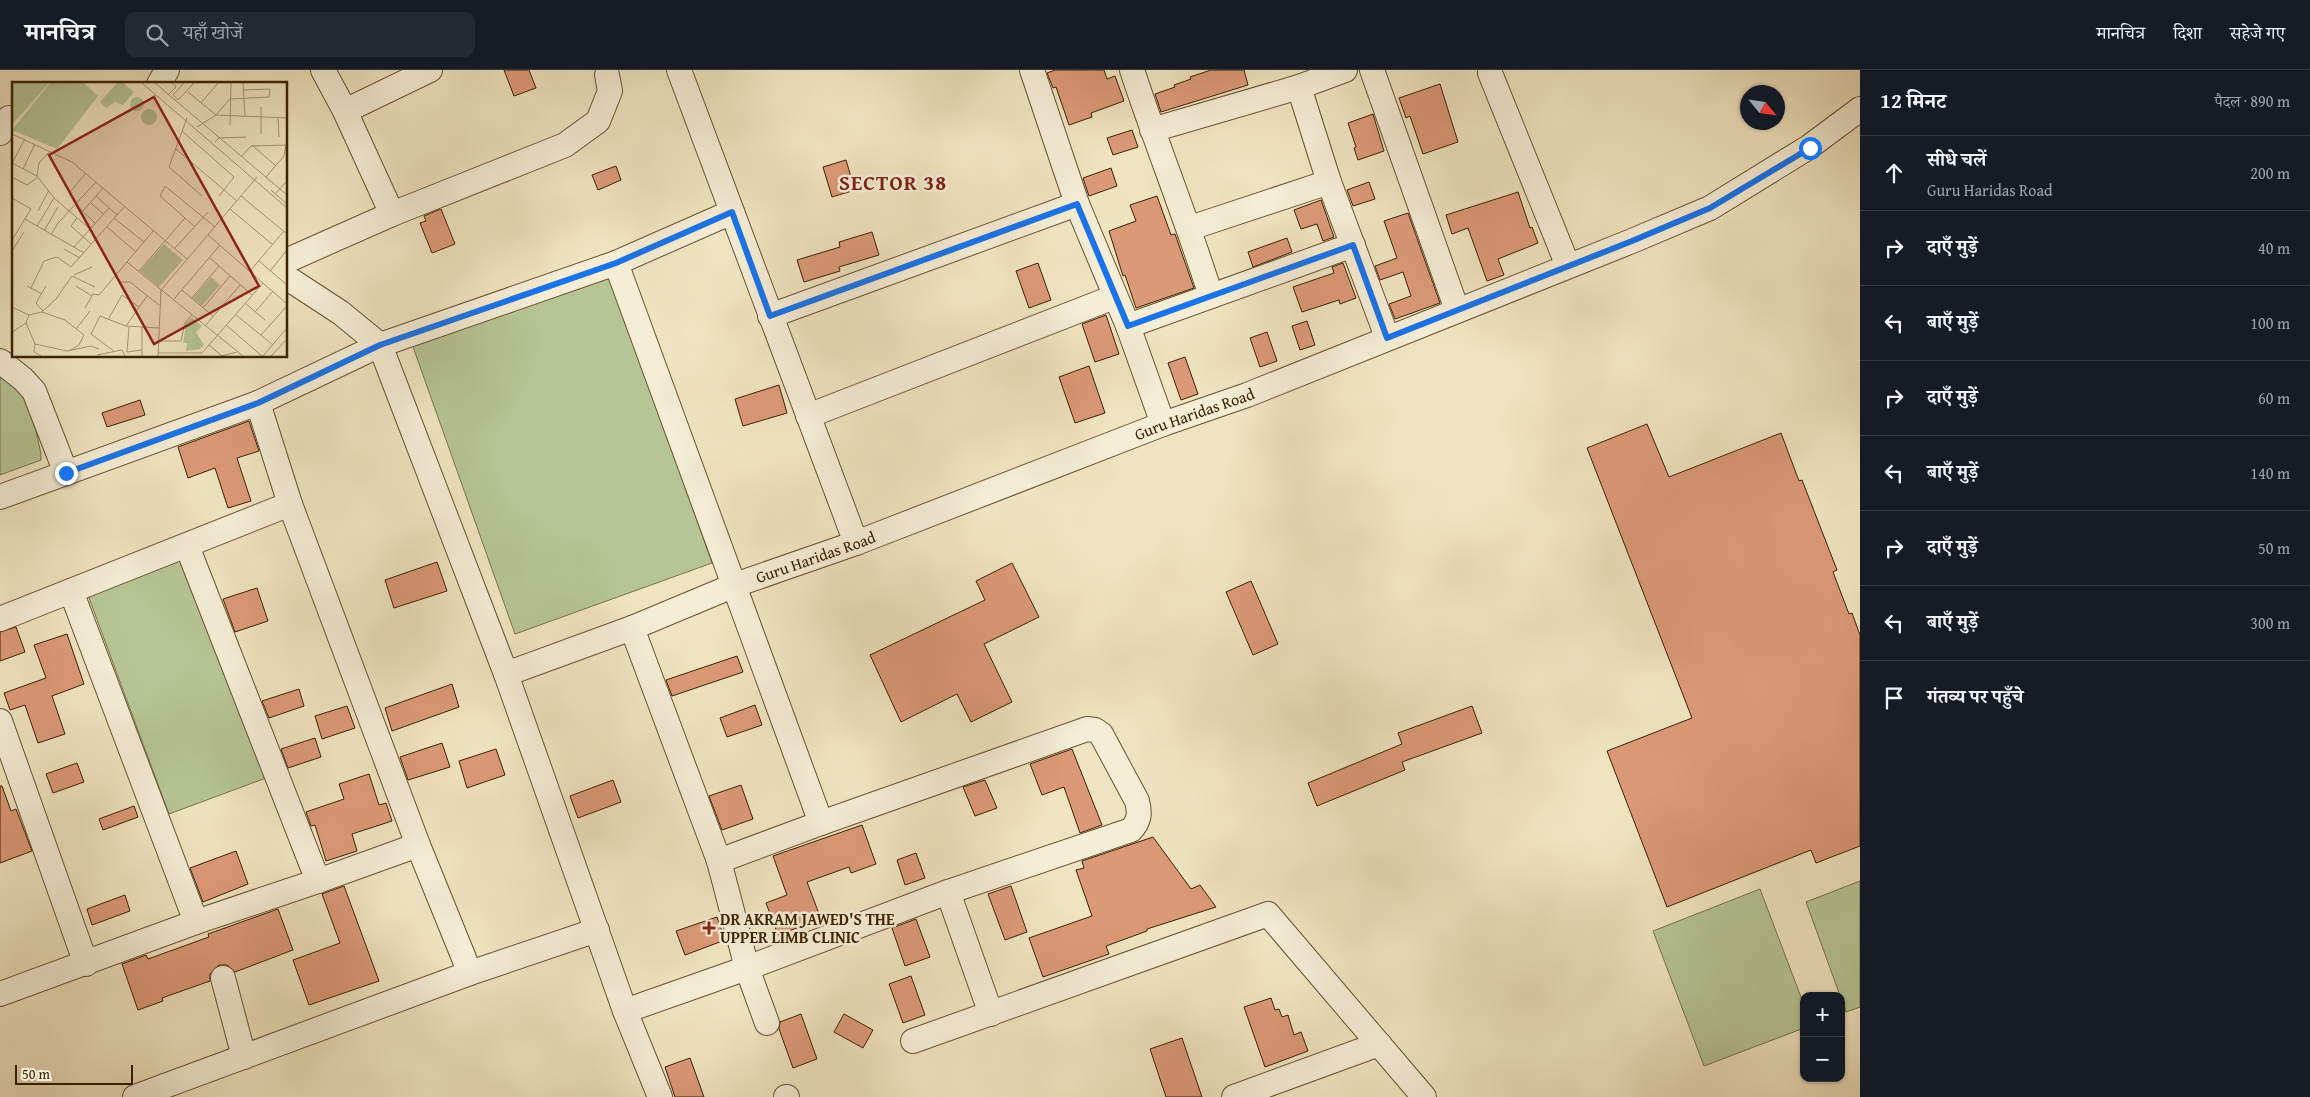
<!DOCTYPE html>
<html lang="hi">
<head>
<meta charset="utf-8">
<style>
	body { margin:0; font-family:"Gentium Book Plus","Noto Serif Devanagari",serif; background:#242831; color:#f1f3f6 }
	.controls { position:absolute; right:15px; bottom:15px; display:grid; overflow:hidden; border-radius:10px; box-shadow:0 1px 4px #0004 }
	.controls button { width:45px; height:45px; display:grid; place-items:center; padding:0; border:0; border-bottom:1px solid #363941; background:#171b24; color:#f1f3f6; font:25px sans-serif }
	.compass { position:absolute; left:1740px; top:15px; width:45px; height:45px; border-radius:50%; background:#171b24; box-shadow:0 1px 4px #0004; rotate:119deg }
	.scale { position:absolute; left:15px; bottom:12px; width:118px; box-sizing:border-box; padding-left:5px; border:2px solid #3a2200; border-top:0; font-size:14px; line-height:18px; white-space:nowrap; color:#3a2200; -webkit-text-stroke:4px #f5edd6; paint-order:stroke }
	.stop { position:absolute; width:15px; height:15px; margin:-11px; border:4px solid #1a73e8; border-radius:50%; background:#fff }
	.stop.end { background:#1a73e8; border-color:#fff; box-shadow:0 1px 5px #0008 }
	.list { margin:0; padding:0; list-style:none }
	h2 { display:flex; justify-content:space-between; align-items:center; height:65px; margin:0; padding:0 20px; font-size:21px }
	h2 small { font-size:16px; font-weight:400; color:#9ea1a6 }
	.list li { display:grid; grid-template-columns:32px 1fr auto; gap:15px; align-items:center; box-sizing:border-box; height:75px; padding:0 20px; border-top:1px solid #363941 }
	.list b { display:block; font-size:19px; white-space:nowrap }
	.list p { margin:0; font-size:16px; white-space:nowrap; color:#9ea1a6 }
	.list em { font-size:16px; font-style:normal; color:#9ea1a6 }
	.icon { flex:none; width:28px; height:28px; fill:none; stroke:currentColor; stroke-width:2; stroke-linecap:round; stroke-linejoin:round }
	.map { position:relative; flex:none; width:1860px; height:1027px; overflow:hidden }
	header { display:flex; align-items:center; gap:30px; box-sizing:border-box; height:70px; padding:0 25px; background:#171b24; border-bottom:1px solid #363941 }
	header strong { font-size:24px }
	nav { display:flex; gap:28px; margin-inline-start:auto; font-size:18px }
	.search { width:350px; height:45px; background:#242831; display:flex; align-items:center; gap:12px; box-sizing:border-box; padding:0 18px; border-radius:10px; color:#9ea1a6; font-size:19px }
	main { display:flex }
	aside { flex:1; background:#171b24 }
	.map>svg:first-child { display:block }
	.green { fill:#b6c595; stroke:#78744a }
	.building { fill:#dc9978; stroke:#3a2200 }
	.lines { fill:none; stroke-linecap:round; stroke-linejoin:round }
	.minor-casing { stroke:#685230; stroke-width:26 }
	.minor { stroke:#f5edd6; stroke-width:24 }
	.route { stroke:#1a73e8; stroke-width:6 }
	.poi-dot { fill:#8f2418; stroke:#f5edd6; stroke-width:2 }
	.labels { text-anchor:middle; dominant-baseline:central; stroke-width:5; stroke-linejoin:round; paint-order:stroke }
	.street-label { font-size:16px; fill:#3a2200; stroke:#f5edd6 }
	.poi-label { font-size:16px; font-weight:bold; fill:#3a2200; stroke:#f5edd6; text-anchor:start }
	.district-label { font-size:21px; font-weight:bold; letter-spacing:1px; fill:#7a1f14; stroke:#f5edd6 }
	.inset-road { fill:none; stroke:#a79673; stroke-width:1 }
	.view { fill:#8f2418; fill-opacity:0.15; stroke:#8f2418; stroke-width:2.5 }
	.inset-edge { fill:none; stroke:#3a2200; stroke-width:2.5 }
</style>
</head>
<body>
<header>
<strong>मानचित्र</strong>
<div class="search"><svg class="icon" aria-label="search" viewBox="0 0 24 24"><circle cx="10" cy="10" r="6"/><path d="M15 15l6 6"/></svg>यहाँ खोजें</div>
<nav><a>मानचित्र</a><a>दिशा</a><a>सहेजे गए</a></nav>
</header>
<main>
<div class="map">
<svg width="1860" height="1027" viewBox="0 0 1860 1027">
	<rect width="100%" height="100%" fill="#f0e4c0"/>
	<filter id="stains"><feTurbulence type="fractalNoise" baseFrequency=".004" numOctaves="4"/><feColorMatrix values="0 0 0 0 .2 0 0 0 0 .09 0 0 0 0 .02 0 0 0 .5 -.17"/></filter>
	<radialGradient id="worn" r=".72"><stop offset=".6" stop-color="#630" stop-opacity="0"/><stop offset="1" stop-color="#630" stop-opacity=".3"/></radialGradient>
	<g class="green">
		<path d="M 610,203 L 712,493 L 515,564 L 412,274 Z"/>
		<path d="M 0,306 L 29,328 L 41,384 L 41,390 L 0,405 Z"/>
		<path d="M 184,484 L 266,708 L 169,744 L 86,520 Z"/>
		<path d="M 1860,811 L 1860,937 L 1846,942 L 1806,832 Z"/>
		<path d="M 1760,819 L 1804,935 L 1804,958 L 1704,996 L 1653,861 Z"/>
	</g>
	<g class="building">
		<path d="M 504,0 L 529,0 L 536,18 L 514,26 Z"/>
		<path d="M 1055,0 L 1104,0 L 1107,9 L 1115,6 L 1124,31 L 1091,43 L 1092,47 L 1069,55 L 1056,17 L 1053,18 L 1047,3 Z"/>
		<path d="M 1211,0 L 1244,0 L 1248,15 L 1161,42 L 1155,24 L 1175,17 L 1174,15 L 1191,9 L 1190,7 Z"/>
		<path d="M 1440,14 L 1458,72 L 1423,84 L 1410,46 L 1406,48 L 1399,28 Z"/>
		<path d="M 1373,44 L 1384,81 L 1358,90 L 1354,78 L 1356,77 L 1348,53 Z"/>
		<path d="M 1132,60 L 1138,77 L 1113,85 L 1107,68 Z"/>
		<path d="M 846,90 L 855,120 L 832,127 L 823,97 Z"/>
		<path d="M 616,96 L 621,110 L 598,120 L 592,105 Z"/>
		<path d="M 1111,98 L 1117,116 L 1089,126 L 1083,108 Z"/>
		<path d="M 1369,112 L 1375,129 L 1353,136 L 1347,120 Z"/>
		<path d="M 1518,122 L 1530,158 L 1532,157 L 1538,173 L 1498,189 L 1504,205 L 1487,211 L 1468,158 L 1452,164 L 1446,145 Z"/>
		<path d="M 1157,126 L 1171,165 L 1175,164 L 1194,218 L 1136,238 L 1125,205 L 1123,206 L 1109,161 L 1136,151 L 1130,135 Z"/>
		<path d="M 1321,130 L 1334,167 L 1323,171 L 1317,154 L 1301,159 L 1294,140 Z"/>
		<path d="M 441,139 L 455,174 L 432,183 L 420,153 L 426,151 L 424,146 Z"/>
		<path d="M 1408,143 L 1440,233 L 1395,249 L 1389,234 L 1411,226 L 1403,202 L 1380,210 L 1375,196 L 1397,188 L 1384,151 Z"/>
		<path d="M 872,162 L 879,185 L 839,197 L 840,201 L 804,212 L 797,190 L 840,177 L 839,172 Z"/>
		<path d="M 1287,168 L 1292,182 L 1253,197 L 1248,182 Z"/>
		<path d="M 1038,193 L 1051,230 L 1029,238 L 1016,201 Z"/>
		<path d="M 1343,193 L 1356,228 L 1340,234 L 1339,230 L 1302,242 L 1293,217 L 1334,203 L 1332,197 Z"/>
		<path d="M 1106,245 L 1119,284 L 1095,292 L 1082,254 Z"/>
		<path d="M 1307,251 L 1315,275 L 1300,280 L 1292,256 Z"/>
		<path d="M 1267,262 L 1277,291 L 1260,297 L 1250,268 Z"/>
		<path d="M 1185,287 L 1198,324 L 1181,330 L 1168,293 Z"/>
		<path d="M 1089,296 L 1105,343 L 1075,353 L 1059,307 Z"/>
		<path d="M 779,315 L 787,343 L 743,356 L 735,329 Z"/>
		<path d="M 140,330 L 145,345 L 107,357 L 102,343 Z"/>
		<path d="M 249,351 L 259,381 L 237,388 L 251,431 L 228,438 L 215,398 L 188,408 L 178,377 Z"/>
		<path d="M 1647,354 L 1669,407 L 1781,363 L 1799,411 L 1802,410 L 1837,500 L 1833,502 L 1849,544 L 1852,543 L 1860,565 L 1860,776 L 1816,793 L 1811,780 L 1667,837 L 1607,681 L 1692,648 L 1587,378 Z"/>
		<path d="M 437,492 L 447,521 L 394,538 L 385,510 Z"/>
		<path d="M 1012,493 L 1039,547 L 984,574 L 1012,632 L 971,652 L 957,624 L 901,652 L 870,585 L 985,530 L 976,511 Z"/>
		<path d="M 1251,511 L 1278,574 L 1253,585 L 1226,522 Z"/>
		<path d="M 257,518 L 268,551 L 235,562 L 223,529 Z"/>
		<path d="M 16,557 L 25,582 L 0,591 L 0,562 Z"/>
		<path d="M 67,564 L 84,614 L 52,626 L 65,664 L 38,673 L 25,635 L 10,640 L 4,623 L 46,608 L 34,575 Z"/>
		<path d="M 737,586 L 743,602 L 672,626 L 666,610 Z"/>
		<path d="M 452,614 L 459,637 L 392,661 L 385,638 Z"/>
		<path d="M 299,619 L 304,636 L 269,648 L 262,631 Z"/>
		<path d="M 755,635 L 762,655 L 727,667 L 720,648 Z"/>
		<path d="M 347,636 L 355,658 L 322,669 L 315,646 Z"/>
		<path d="M 1472,636 L 1482,663 L 1402,692 L 1405,700 L 1317,736 L 1308,713 L 1402,674 L 1398,663 Z"/>
		<path d="M 315,668 L 321,687 L 288,698 L 281,679 Z"/>
		<path d="M 442,673 L 450,697 L 408,710 L 400,687 Z"/>
		<path d="M 496,679 L 505,705 L 467,718 L 459,691 Z"/>
		<path d="M 1072,679 L 1102,755 L 1080,763 L 1064,717 L 1042,725 L 1030,694 Z"/>
		<path d="M 77,693 L 84,712 L 53,723 L 46,704 Z"/>
		<path d="M 369,704 L 379,735 L 386,733 L 392,751 L 352,764 L 357,781 L 326,791 L 315,755 L 311,756 L 306,742 L 344,729 L 339,714 Z"/>
		<path d="M 613,710 L 621,732 L 578,748 L 570,726 Z"/>
		<path d="M 985,710 L 997,738 L 975,746 L 963,717 Z"/>
		<path d="M 741,715 L 753,749 L 722,760 L 709,726 Z"/>
		<path d="M 0,716 L 2,716 L 11,741 L 16,739 L 32,781 L 0,793 Z"/>
		<path d="M 134,736 L 138,747 L 103,760 L 99,749 Z"/>
		<path d="M 862,755 L 876,794 L 851,803 L 849,797 L 807,812 L 821,849 L 778,865 L 766,833 L 787,825 L 773,786 Z"/>
		<path d="M 1153,767 L 1191,819 L 1200,815 L 1216,837 L 1147,859 L 1147,861 L 1106,876 L 1109,884 L 1043,907 L 1029,868 L 1092,846 L 1076,800 L 1084,798 L 1082,791 Z"/>
		<path d="M 236,781 L 248,814 L 203,832 L 190,798 Z"/>
		<path d="M 916,783 L 925,808 L 905,815 L 897,790 Z"/>
		<path d="M 344,816 L 379,911 L 309,935 L 293,890 L 340,873 L 322,824 Z"/>
		<path d="M 1011,816 L 1027,862 L 1005,870 L 988,824 Z"/>
		<path d="M 125,825 L 130,841 L 92,855 L 87,839 Z"/>
		<path d="M 278,839 L 293,880 L 235,902 L 227,895 L 219,895 L 210,904 L 210,911 L 162,928 L 163,931 L 138,940 L 122,894 L 146,885 L 148,889 L 209,867 L 208,864 Z"/>
		<path d="M 717,847 L 725,870 L 685,885 L 676,861 Z"/>
		<path d="M 916,849 L 930,887 L 905,896 L 892,858 Z"/>
		<path d="M 911,906 L 925,945 L 903,953 L 889,914 Z"/>
		<path d="M 1271,928 L 1275,940 L 1279,939 L 1282,947 L 1288,945 L 1294,965 L 1301,962 L 1308,981 L 1265,997 L 1244,937 Z"/>
		<path d="M 801,944 L 817,989 L 793,998 L 779,959 L 780,952 Z"/>
		<path d="M 844,944 L 873,960 L 863,978 L 834,962 Z"/>
		<path d="M 1182,968 L 1202,1027 L 1166,1027 L 1150,979 Z"/>
		<path d="M 690,988 L 704,1027 L 675,1027 L 665,997 Z"/>
	</g>
	<g class="lines">
		<defs>
			<g id="minor">
				<path d="M 323,0 L 345,41 L 392,144"/>
				<path d="M 679,0 L 856,473"/>
				<path d="M 1032,0 L 1077,134 L 1128,256 L 1163,354"/>
				<path d="M 1132,0 C 1157,76 1187,150 1211,226"/>
				<path d="M 1372,0 L 1457,240"/>
				<path d="M 1490,3 L 1568,196"/>
				<path d="M 159,14 L 167,0"/>
				<path d="M 1299,17 L 1329,112 L 1387,267"/>
				<path d="M 345,41 L 430,0"/>
				<path d="M 1152,60 L 1299,17 L 1345,0"/>
				<path d="M 0,63 L 9,48"/>
				<path d="M 1190,158 L 1329,112"/>
				<path d="M 286,191 L 392,144 L 565,75 L 598,51 L 610,21 L 607,5"/>
				<path d="M 616,193 L 821,753"/>
				<path d="M 286,207 L 341,243 L 380,275 L 506,604 L 625,941 L 660,1027"/>
				<path d="M 770,246 L 1077,134"/>
				<path d="M 1128,256 L 1353,175"/>
				<path d="M 0,291 L 23,309 L 34,321 L 66,403"/>
				<path d="M 258,333 L 290,434 L 418,775 L 470,903"/>
				<path d="M 808,346 L 1114,227"/>
				<path d="M 0,427 L 258,333 L 380,275 L 616,193 L 732,142"/>
				<path d="M 187,476 L 318,811"/>
				<path d="M 71,521 L 196,852"/>
				<path d="M 0,549 L 290,434"/>
				<path d="M 632,558 L 719,791 L 747,898 L 767,953"/>
				<path id="s1" d="M 506,604 L 632,558 L 735,515 L 856,473 L 1163,354 L 1247,325 L 1632,171 L 1710,138 L 1809,77 L 1860,39"/>
				<path d="M 0,651 L 86,894"/>
				<path d="M 948,822 L 991,944"/>
				<path d="M 223,908 L 244,987"/>
				<path d="M 0,924 L 196,852 L 318,811 L 418,775"/>
				<path d="M 625,941 L 747,898 L 948,822 L 1131,760 C 1140,750 1140,743 1137,731 L 1101,664 L 1095,660 L 1087,659 L 821,753 L 719,791"/>
				<path d="M 913,971 L 1268,844 L 1424,1027"/>
				<path d="M 135,1027 L 470,903 L 597,860"/>
				<path d="M 786,1027 L 787,1027"/>
				<path d="M 1234,1027 L 1379,974"/>
			</g>
		</defs>
		<use href="#minor" class="minor-casing"/>
		<use href="#minor" class="minor"/>
	</g>
	<g class="lines">
		<path class="route" d="M 66,403 L 258,333 L 380,275 L 616,193 L 732,142 L 770,246 L 1077,134 L 1128,256 L 1353,175 L 1387,268 L 1632,171 L 1710,138 L 1810,78"/>
	</g>
	<path class="poi-dot" d="M706.5 850.5h5v5h5v5h-5v5h-5v-5h-5v-5h5z"/>
	<g class="labels">
		<g class="street-label">
			<text stroke="none"><textPath href="#s1" startOffset="736">Guru Haridas Road</textPath></text>
			<text stroke="none"><textPath href="#s1" startOffset="331">Guru Haridas Road</textPath></text>
		</g>
		<g class="poi-label">
			<text x="720" y="849">DR AKRAM JAWED'S THE<tspan x="720" dy="18">UPPER LIMB CLINIC</tspan></text>
		</g>
		<g class="district-label">
			<text x="893" y="112">SECTOR 38</text>
		</g>
	</g>
	<g transform="translate(12 12)">
		<rect width="275" height="275" fill="#f0e4c0"/>
		<path d="M 0,1 L 37,1 L 0,43 ZM 38,1 L 72,1 L 86,14 L 45,67 L 0,48 ZM 105,1 L 111,1 L 122,10 L 111,23 L 103,20 L 94,26 L 88,20 ZM118 22a7 7 0 1 1 14 0a7 7 0 1 1-14 0ZM129 35a8 8 0 1 1 16 0a8 8 0 1 1-16 0ZM 152,162 L 171,178 L 147,205 L 128,189 ZM 199,195 L 208,203 L 190,224 L 181,216 ZM 180,236 L 190,244 L 184,250 L 192,263 L 188,267 L 174,269 L 175,261 L 171,261 L 174,241 Z" fill="#b6c595"/>
		<path class="inset-road" d="M 130,1 L 275,126M 143,1 L 275,113M 172,1 L 161,13 L 166,18 L 182,1M 231,1 L 233,34M 176,10 L 204,33M 156,13 L 164,5 L 160,1M 189,21 L 206,1M 204,33 L 275,36M 175,36 L 157,85 L 190,114M 266,36 L 267,55M 218,43 L 219,1M 185,45 L 204,33 L 218,17 L 257,15 L 258,7 L 232,8M 170,49 L 222,95 L 207,114M 0,52 L 60,80 L 175,177M 249,52 L 249,25M 203,60 L 207,56 L 234,55M 240,63 L 264,84M 164,67 L 225,119M 229,75 L 239,64 L 275,63M 0,81 L 25,94 L 42,116 L 78,147M 0,81 L 13,57M 11,87 L 23,62M 25,94 L 27,81 L 38,69M 0,95 L 15,103 L 25,96M 254,95 L 272,74 L 274,63M 259,108 L 275,122M 58,110 L 74,91M 264,111 L 275,99M 84,114 L 105,133M 229,114 L 275,152M 0,116 L 19,127 L 0,158M 79,121 L 91,132M 64,123 L 83,141M 218,127 L 261,163M 26,129 L 37,108M 71,129 L 91,106M 65,136 L 59,144 L 79,162M 102,136 L 132,160M 13,137 L 72,171M 25,144 L 42,116M 182,144 L 148,114 L 153,104 L 203,145M 95,145 L 124,170M 32,149 L 46,125M 39,153 L 46,141 L 84,100M 196,153 L 275,222M 62,165 L 97,126M 163,166 L 196,130M 52,167 L 68,176M 0,169 L 12,150M 198,176 L 240,213M 247,179 L 275,203M 115,180 L 231,274M 127,189 L 173,136M 238,189 L 272,149M 258,189 L 275,168M 62,193 L 80,185M 109,200 L 118,200 L 147,223M 15,204 L 30,212M 64,204 L 80,214M 19,206 L 32,179 L 45,175 L 59,185 L 113,124M 170,208 L 201,234M 180,216 L 207,184M 162,217 L 208,163M 233,221 L 253,238M 0,225 L 17,233 L 30,230 L 44,217 L 60,194 L 83,205M 73,226 L 81,212 L 87,213 L 142,148M 191,226 L 218,194M 31,229 L 24,221 L 34,204M 30,230 L 53,238 L 72,253 L 67,263 L 57,269M 243,230 L 261,209M 223,232 L 261,263M 17,233 L 14,241 L 23,262 L 55,269 L 79,264 L 87,267M 96,238 L 110,213 L 127,225M 214,243 L 250,274M 114,244 L 135,214M 193,244 L 228,203M 64,247 L 78,229M 0,250 L 14,241M 249,253 L 275,224M 147,259 L 169,259 L 173,241 L 180,233M 23,262 L 22,270 L 29,274M 197,263 L 210,274M 103,270 L 79,252 L 88,234 L 114,244 L 147,246M 115,270 L 117,245M 115,270 L 130,268M 146,271 L 190,271 L 251,201M 85,273 L 110,268 L 113,274M 130,274 L 130,245M 146,274 L 149,208 L 245,95M 209,274 L 225,270M 251,274 L 275,246M 259,274 L 275,257"/>
		<path class="view" d="M 142,15 L 247,204 L 142,262 L 37,73 Z"/>
		<rect width="275" height="275" class="inset-edge"/>
	</g>
	<rect width="100%" height="100%" filter="url(#stains)"/>
	<rect width="100%" height="100%" fill="url(#worn)"/>
</svg>
<div class="controls">
<button>+</button>
<button>−</button>
</div>
<svg class="compass" viewBox="-18 -18 36 36"><path d="M0-13l5 13h-10z" fill="#e53935"/><path d="M0 13l5-13h-10z" fill="#9ea1a6"/></svg>
<div class="scale">50 m</div>
<div class="stop" style="left:1810px;top:78px"></div>
<div class="stop end" style="left:66px;top:403px"></div>
</div>
<aside>
<h2>12 मिनट<small>पैदल · 890 m</small></h2>
<ul class="list">
<li><svg class="icon" aria-label="ahead" viewBox="0 0 24 24"><path d="M12 20V5M6 11l6-6 6 6"/></svg><div><b>सीधे चलें</b><p>Guru Haridas Road</p></div><em>200 m</em></li>
<li><svg class="icon" aria-label="right" viewBox="0 0 24 24"><path d="M7 20v-9h11M14 6l5 5-5 5"/></svg><div><b>दाएँ मुड़ें</b></div><em>40 m</em></li>
<li><svg class="icon" aria-label="left" viewBox="0 0 24 24"><path d="M17 20v-9H6M10 6l-5 5 5 5"/></svg><div><b>बाएँ मुड़ें</b></div><em>100 m</em></li>
<li><svg class="icon" aria-label="right" viewBox="0 0 24 24"><path d="M7 20v-9h11M14 6l5 5-5 5"/></svg><div><b>दाएँ मुड़ें</b></div><em>60 m</em></li>
<li><svg class="icon" aria-label="left" viewBox="0 0 24 24"><path d="M17 20v-9H6M10 6l-5 5 5 5"/></svg><div><b>बाएँ मुड़ें</b></div><em>140 m</em></li>
<li><svg class="icon" aria-label="right" viewBox="0 0 24 24"><path d="M7 20v-9h11M14 6l5 5-5 5"/></svg><div><b>दाएँ मुड़ें</b></div><em>50 m</em></li>
<li><svg class="icon" aria-label="left" viewBox="0 0 24 24"><path d="M17 20v-9H6M10 6l-5 5 5 5"/></svg><div><b>बाएँ मुड़ें</b></div><em>300 m</em></li>
<li><svg class="icon" aria-label="arrive" viewBox="0 0 24 24"><path d="M6 21V4h12l-3 4 3 4H6"/></svg><div><b>गंतव्य पर पहुँचे</b></div></li>
</ul>
</aside>
</main>
</body>
</html>
